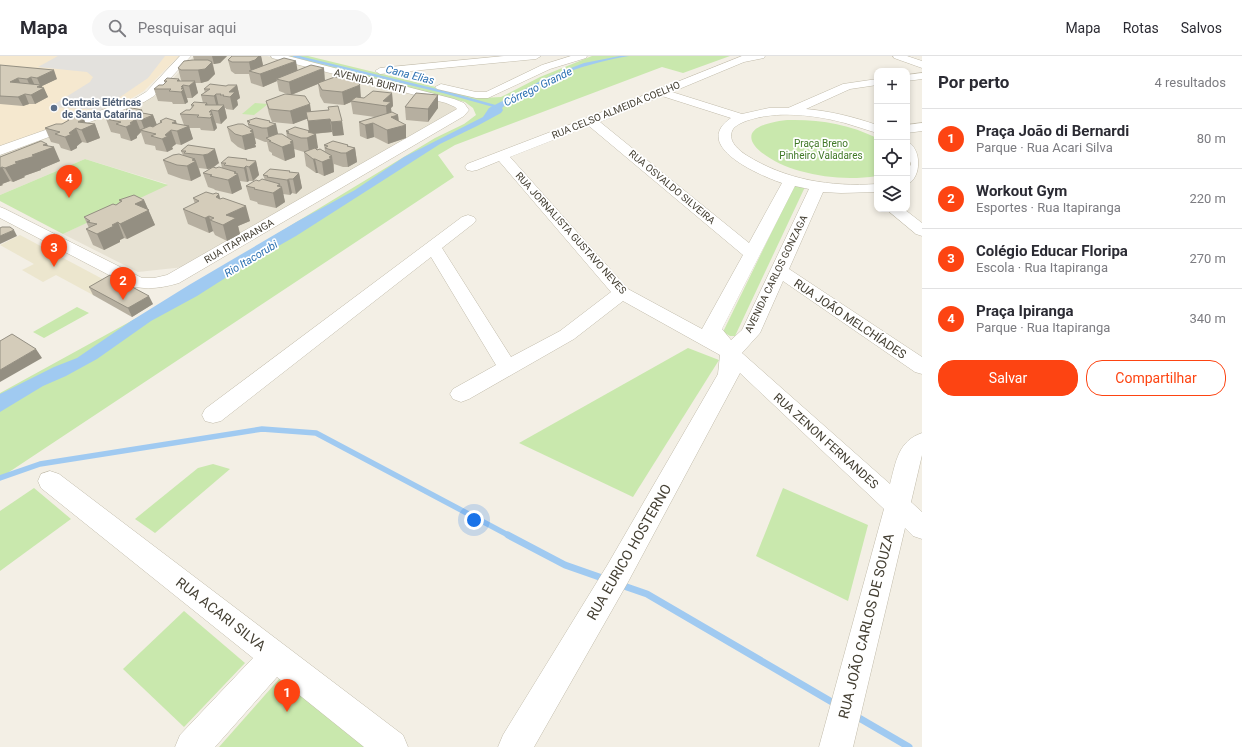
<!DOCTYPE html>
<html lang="pt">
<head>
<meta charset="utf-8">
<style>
	body { margin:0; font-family:Roboto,sans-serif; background:#f7f7f7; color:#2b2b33 }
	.controls { position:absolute; right:12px; top:12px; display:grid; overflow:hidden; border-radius:8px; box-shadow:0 2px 6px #0003 }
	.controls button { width:36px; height:36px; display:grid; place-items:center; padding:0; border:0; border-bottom:1px solid #e1e1e2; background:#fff; color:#2b2b33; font:20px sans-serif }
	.you { position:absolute; left:474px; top:464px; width:14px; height:14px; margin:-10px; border:3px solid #fff; border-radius:50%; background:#1a73e8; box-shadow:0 0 0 6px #1a73e833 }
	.badge { display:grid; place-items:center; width:26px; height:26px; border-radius:50%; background:#fd4412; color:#fff; font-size:13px; font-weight:700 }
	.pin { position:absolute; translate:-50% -33px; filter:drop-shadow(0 1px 2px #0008) }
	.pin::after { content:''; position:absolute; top:21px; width:14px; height:12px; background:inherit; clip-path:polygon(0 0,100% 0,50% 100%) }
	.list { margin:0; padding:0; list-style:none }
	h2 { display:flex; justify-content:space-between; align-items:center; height:52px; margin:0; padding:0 16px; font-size:17px }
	h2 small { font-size:13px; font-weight:400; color:#7c7c81 }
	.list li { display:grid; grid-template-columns:26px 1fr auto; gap:12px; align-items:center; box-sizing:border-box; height:60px; padding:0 16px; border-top:1px solid #e1e1e2 }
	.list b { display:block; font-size:15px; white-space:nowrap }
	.list p { margin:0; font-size:13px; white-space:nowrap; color:#7c7c81 }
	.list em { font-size:13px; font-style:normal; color:#7c7c81 }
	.actions { display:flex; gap:8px; padding:12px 16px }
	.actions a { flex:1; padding:9px 0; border:1px solid #fd4412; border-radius:16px; text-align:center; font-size:14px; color:#fd4412 }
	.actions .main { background:#fd4412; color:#fff }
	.icon { flex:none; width:22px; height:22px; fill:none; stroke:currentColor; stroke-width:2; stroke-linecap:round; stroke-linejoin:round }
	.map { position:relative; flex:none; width:922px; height:691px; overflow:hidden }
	header { display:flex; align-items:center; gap:24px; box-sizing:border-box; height:56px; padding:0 20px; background:#fff; border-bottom:1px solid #e1e1e2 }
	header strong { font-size:19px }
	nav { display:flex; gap:22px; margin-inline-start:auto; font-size:14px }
	.search { width:280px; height:36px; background:#f7f7f7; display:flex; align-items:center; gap:10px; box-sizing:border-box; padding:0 14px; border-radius:22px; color:#7c7c81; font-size:15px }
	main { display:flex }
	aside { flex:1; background:#fff }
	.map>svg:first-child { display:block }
	.residential { fill:#e7e2d3 }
	.commercial { fill:#f5e8cf }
	.education { fill:#ece6ce }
	.green { fill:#c9e8ad }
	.parking { fill:#e3e1dd }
	.water { fill:#a0caf1 }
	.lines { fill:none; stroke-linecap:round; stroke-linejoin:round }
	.stream-far2 { stroke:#a0caf1; stroke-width:2.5 }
	.stream-far1 { stroke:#a0caf1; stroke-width:5.5 }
	.stream { stroke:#a0caf1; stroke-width:7 }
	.minor-casing { stroke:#c1bbaa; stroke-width:1 }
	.minor { fill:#fff; fill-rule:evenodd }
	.wall { fill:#b6afa0 }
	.shaded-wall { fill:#948f82 }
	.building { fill:#d4ccba; stroke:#948f82 }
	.service-dot { fill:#5c6f8a; stroke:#fff; stroke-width:1.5 }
	.labels { text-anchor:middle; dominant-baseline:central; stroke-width:3.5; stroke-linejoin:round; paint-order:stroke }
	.far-street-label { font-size:10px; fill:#454034; stroke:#fff }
	.far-service-label { font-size:10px; font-weight:bold; fill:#4e5e75; stroke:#fff; text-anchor:start }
	.far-park-label { font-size:10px; fill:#407827; stroke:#fff }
	.far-water-label { font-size:11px; font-style:italic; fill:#2c71b2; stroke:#fff }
	.street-label { font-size:12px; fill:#454034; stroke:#fff }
	.near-street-label { font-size:14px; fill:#454034; stroke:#fff }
</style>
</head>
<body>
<header>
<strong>Mapa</strong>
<div class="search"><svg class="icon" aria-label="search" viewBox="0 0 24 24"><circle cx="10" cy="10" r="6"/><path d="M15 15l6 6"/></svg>Pesquisar aqui</div>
<nav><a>Mapa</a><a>Rotas</a><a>Salvos</a></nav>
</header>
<main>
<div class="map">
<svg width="922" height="691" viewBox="0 0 922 691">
	<rect width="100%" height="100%" fill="#f3efe5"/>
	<path class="residential" d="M 194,0 L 267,0 L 453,49 L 457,54 L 184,211 L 138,216 L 63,178 L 167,128 L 85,103 L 0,139 L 0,99 L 146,45 L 158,38 Z"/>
	<path class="commercial" d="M 0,0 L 179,0 L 144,35 L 129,44 L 0,92 Z"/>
	<path class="education" d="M 20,179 L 112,228 L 93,239 L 56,219 L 43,226 L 22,214 L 34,208 L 0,189 Z"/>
	<g class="green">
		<path d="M 285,0 L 308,0 L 481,42 L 501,41 L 540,21 L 592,0 L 730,0 L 683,17 L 662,11 L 455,89 L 438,99 L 454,121 L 0,422 L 0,337 L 153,253 L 435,82 L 464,68 L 476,59 L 473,52 L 465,46 Z"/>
		<path d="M 255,47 L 268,48 L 254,59 L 242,58 Z"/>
		<path d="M 787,64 C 818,63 849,68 877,82 L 877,120 C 851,124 825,122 800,115 C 764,105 718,72 787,64 Z"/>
		<path d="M 85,103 L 168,129 L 63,178 L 0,145 L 0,139 Z"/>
		<path d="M 795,128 L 805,131 L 735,280 L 730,280 L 723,276 Z"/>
		<path d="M 77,251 L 89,257 L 44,282 L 33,276 Z"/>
		<path d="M 688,292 L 719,304 L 633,441 L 519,387 Z"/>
		<path d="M 213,408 L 230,413 L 155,477 L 135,463 L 198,412 Z"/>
		<path d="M 34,432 L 71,463 L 0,515 L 0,455 Z"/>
		<path d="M 783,432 L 868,469 L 848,545 L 756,500 Z"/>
		<path d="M 184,555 L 245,607 L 184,671 L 123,613 Z"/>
		<path d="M 280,622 L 367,691 L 219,691 Z"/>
	</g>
	<path class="parking" d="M 58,0 L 165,0 L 148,22 L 101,54 L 50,51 L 90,26 L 93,21 L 87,16 L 38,11 Z"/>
	<path class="water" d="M 620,0 L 629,0 C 589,7 532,24 502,52 L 503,54 L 501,57 L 477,70 L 440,88 L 296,180 L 252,205 L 197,240 L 151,265 L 97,303 L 66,320 L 43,330 L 0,356 L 0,338 L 54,311 L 77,302 L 131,265 L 189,229 L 298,165 L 355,134 L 404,101 L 483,61 L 489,52 L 550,20 L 584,7 Z"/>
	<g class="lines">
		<path class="stream-far2" d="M 294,0 L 444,36 L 498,51"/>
		<path class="stream-far1" d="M 0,422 L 40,408 L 262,373 L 316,377 L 510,480"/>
		<g class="stream">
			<path d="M 508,479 L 565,509 L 605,523"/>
			<path d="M 621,529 L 647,538 L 837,649"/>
			<path d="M 854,659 L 909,691"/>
		</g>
		<defs>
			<g id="minor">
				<path d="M 180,0 L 191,0 L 154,40 L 144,46 L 0,99 L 0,90 L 136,42 L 146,36 Z"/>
				<path d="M 271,0 L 288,0 L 454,43 L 464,47 L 469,54 L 464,60 L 179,227 C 162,232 148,234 130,230 L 0,162 L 0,151 L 5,153 L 142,222 L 154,222 L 167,219 L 457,53 L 455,51 L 446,47 L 272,2 Z"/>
				<path d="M 504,0 L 541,0 L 536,3 L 380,18 L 375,15 L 380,12 Z"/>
				<path d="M 571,0 L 587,0 L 586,2 L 550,13 L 488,42 L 476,42 L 437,33 L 435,31 L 441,28 L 476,36 L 486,36 L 542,9 Z"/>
				<path d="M 742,0 L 765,0 L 764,2 L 744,6 L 672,36 L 742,58 L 769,52 L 788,52 L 843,28 L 877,23 L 877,29 L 850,33 L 806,53 C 830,55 854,61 877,69 L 877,77 C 866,74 856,70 845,67 C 815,59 777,54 746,65 C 741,67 734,70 732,75 C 728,86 739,94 746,99 C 786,124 830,131 877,128 L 877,136 L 841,137 L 823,136 L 789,213 L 922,301 L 922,318 L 915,316 L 783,225 L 760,277 L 742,297 L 890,428 C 896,406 898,385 922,377 L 922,399 L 911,446 L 922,456 L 922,483 L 913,480 L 905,472 L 853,691 L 819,691 L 884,453 L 740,317 L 628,526 L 534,691 L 498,691 L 503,679 L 608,508 L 718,318 L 720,299 L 623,245 L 574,283 L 469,343 L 461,346 L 453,343 L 450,338 L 453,333 L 496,309 L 431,201 L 221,365 L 213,367 L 205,365 L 202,359 L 205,353 L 462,161 L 468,159 L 474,161 L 476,164 L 474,167 L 442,192 L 511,301 L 560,275 L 611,236 L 499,105 L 477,114 L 472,115 L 467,114 L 465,111 L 467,108 L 587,62 ZM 662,40 L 731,62 C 690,90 761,120 782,127 L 749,187 L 600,66 ZM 589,70 L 743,199 L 702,273 L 628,233 L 510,101 ZM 795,130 L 809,133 L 742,274 L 731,284 L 722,273 Z"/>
				<path d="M 893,0 L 907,0 L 922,5 L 922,12 L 894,2 Z"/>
				<path d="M 922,17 L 922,23 L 907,25 L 907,19 Z"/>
				<path d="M 922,67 L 922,75 L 907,77 L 907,69 Z"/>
				<path d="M 907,86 C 922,91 922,123 907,128 L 907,117 L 911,108 L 907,97 Z"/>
				<path d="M 886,153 L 904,153 L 922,167 L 922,180 L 916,178 Z"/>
				<path d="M 50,415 L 59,418 L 403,679 L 408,691 L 364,691 L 277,621 L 215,691 L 175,691 L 180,679 L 253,602 L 41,432 L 38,425 L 41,418 Z"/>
			</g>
		</defs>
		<use href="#minor" class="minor-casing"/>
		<use href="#minor" class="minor"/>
	</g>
	<g class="wall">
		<path d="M 193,0 L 227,0 L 220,7 L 213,8 L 215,18 L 208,25 L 201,27 L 195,27 L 198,37 L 192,42 L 187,42 L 188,46 L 185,48 L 173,48 L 172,46 L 158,45 L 154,33 L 163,29 L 165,27 L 164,25 L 179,23 L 180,25 L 182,25 L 181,24 L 178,12 L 194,4 Z"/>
		<path d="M 232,0 L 261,0 L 263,10 L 297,15 L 325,24 L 361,42 L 364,42 L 392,37 L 393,50 L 391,52 L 391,56 L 398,59 L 399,65 L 406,82 L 388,88 L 374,81 L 367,83 L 360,80 L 359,66 L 375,61 L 353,58 L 351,46 L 344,49 L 324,47 L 320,40 L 318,28 L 291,39 L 311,56 L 328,54 L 344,79 L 333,80 L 332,76 L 314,78 L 318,92 L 316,93 L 325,95 L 324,89 L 349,90 L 355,92 L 357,106 L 348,111 L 343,111 L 334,108 L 334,116 L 324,120 L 318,117 L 316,117 L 306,110 L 304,96 L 294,93 L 295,101 L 285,105 L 272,99 L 272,97 L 269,95 L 267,86 L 265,86 L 255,82 L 256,88 L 255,88 L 256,91 L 245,94 L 238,91 L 231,85 L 227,71 L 249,72 L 247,65 L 271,66 L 278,78 L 287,81 L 286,75 L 309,75 L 307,62 L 293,68 L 272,66 L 269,58 L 266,45 L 290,39 L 279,35 L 277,25 L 263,31 L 251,27 L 249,18 L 235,18 L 231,15 L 228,4 Z"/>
		<path d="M 0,9 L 57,23 L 42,30 L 48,41 L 35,48 L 29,48 L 23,50 L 0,48 Z"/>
		<path d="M 237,29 L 240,42 L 237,44 L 238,49 L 233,54 L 226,53 L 226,52 L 225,52 L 227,62 L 221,68 L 216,67 L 217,72 L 214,75 L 201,74 L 200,72 L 189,72 L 193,83 L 181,89 L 176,88 L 172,91 L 173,93 L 167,96 L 156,94 L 155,90 L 145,88 L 141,76 L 137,80 L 137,82 L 131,85 L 121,82 L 120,78 L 111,76 L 106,63 L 121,58 L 126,56 L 126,54 L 142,54 L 143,57 L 153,59 L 157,69 L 160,67 L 160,65 L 184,69 L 180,58 L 190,54 L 192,52 L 191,49 L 203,47 L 201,39 L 205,37 L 204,33 Z"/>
		<path d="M 438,39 L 438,52 L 428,66 L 406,64 L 405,51 Z"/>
		<path d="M 67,63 L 95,68 L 100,82 L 87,87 L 82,86 L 77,90 L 77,92 L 71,95 L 61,92 L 59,88 L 51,86 L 45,72 L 62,68 L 68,65 Z"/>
		<path d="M 47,88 L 48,90 L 60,105 L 41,113 L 41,114 L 24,120 L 25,121 L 13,126 L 10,125 L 2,128 L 3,129 L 0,130 L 0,101 Z"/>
		<path d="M 188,89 L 219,107 L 214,111 L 216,112 L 222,112 L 221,107 L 248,104 L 256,105 L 259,119 L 253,125 L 249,125 L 247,126 L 240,125 L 242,133 L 232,138 L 215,134 L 214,133 L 208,131 L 203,117 L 210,113 L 207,113 L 199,112 L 201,120 L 191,125 L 182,123 L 168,118 L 163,104 L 183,99 L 181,95 Z"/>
		<path d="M 290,116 L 299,117 L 302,132 L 296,138 L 292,137 L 290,139 L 283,138 L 285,146 L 276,152 L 258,148 L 257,146 L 250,144 L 246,130 L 259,125 L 265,124 L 263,119 Z"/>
		<path d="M 193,142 L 220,143 L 250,165 L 238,170 L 240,178 L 227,185 L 215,179 L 213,175 L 209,177 L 188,168 L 183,153 L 195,148 Z"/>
		<path d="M 119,144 L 144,144 L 155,169 L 127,183 L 124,182 L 120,184 L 120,186 L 104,194 L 93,189 L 86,173 L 89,172 L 84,161 L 116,149 L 120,146 Z"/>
		<path d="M 89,231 L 153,248 L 132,261 L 93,239 Z"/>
	</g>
	<g class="shaded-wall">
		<path d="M 212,0 L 227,0 L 220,7 L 214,8 Z"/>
		<path d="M 259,0 L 261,0 L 263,9 L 258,16 L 251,16 L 249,6 Z"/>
		<path d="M 296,5 L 298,17 L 276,23 L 277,25 L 263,31 L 260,18 Z"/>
		<path d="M 212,6 L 215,18 L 208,25 L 201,27 L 198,14 Z"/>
		<path d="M 324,12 L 325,25 L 291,39 L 289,26 Z"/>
		<path d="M 54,14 L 57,23 L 42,30 L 42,32 L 44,32 L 48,41 L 35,48 L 31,39 L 37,31 L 40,29 L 37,22 Z"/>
		<path d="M 31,21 L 35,30 L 31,32 L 27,23 Z"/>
		<path d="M 18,22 L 22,31 L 10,26 Z"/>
		<path d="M 179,23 L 182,30 L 183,29 L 184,34 L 184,33 L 188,46 L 185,48 L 181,36 L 177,25 Z"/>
		<path d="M 195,25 L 198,37 L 192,42 L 189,30 Z"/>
		<path d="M 237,29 L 240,42 L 237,44 L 238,49 L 233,54 L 229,36 Z"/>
		<path d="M 360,29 L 361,42 L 351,45 L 351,46 L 344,49 L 342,36 Z"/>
		<path d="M 392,37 L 393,50 L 391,52 L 392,59 L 387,63 L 386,50 L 383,45 Z"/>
		<path d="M 25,38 L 29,48 L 23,50 L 18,41 Z"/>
		<path d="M 216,38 L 219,51 L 217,53 L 214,40 Z"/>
		<path d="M 438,39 L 438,52 L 428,66 L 428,53 Z"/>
		<path d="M 207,47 L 210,56 L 211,54 L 213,59 L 217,72 L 214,75 L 210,60 L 208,62 L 205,49 Z"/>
		<path d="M 310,48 L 312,61 L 293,68 L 290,55 Z"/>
		<path d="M 224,49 L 227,62 L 221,68 L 218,55 Z"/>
		<path d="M 142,54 L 145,63 L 153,59 L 158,72 L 145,75 L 141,64 L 137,56 Z"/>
		<path d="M 398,59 L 399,71 L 406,69 L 406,82 L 388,88 L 387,74 L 391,61 Z"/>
		<path d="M 84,63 L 87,71 L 95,68 L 100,82 L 87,87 L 78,66 Z"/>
		<path d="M 136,63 L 141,76 L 137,80 L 137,82 L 131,85 L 126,71 L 130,67 Z"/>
		<path d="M 330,63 L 332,76 L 310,78 L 316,78 L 318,92 L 309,96 L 307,82 L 308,76 L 309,75 L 308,65 Z"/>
		<path d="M 176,65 L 179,74 L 189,70 L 193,83 L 181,89 L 177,75 L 172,67 Z"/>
		<path d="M 270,65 L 271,70 L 276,68 L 279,82 L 269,84 L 267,72 L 269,66 Z"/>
		<path d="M 342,65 L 344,79 L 333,80 L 331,66 Z"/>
		<path d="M 373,67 L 374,81 L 367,83 L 365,69 Z"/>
		<path d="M 76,72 L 82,86 L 77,90 L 77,92 L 71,95 L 65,81 L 69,77 Z"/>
		<path d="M 171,74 L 176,88 L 172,91 L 173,93 L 167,96 L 162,83 L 165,79 Z"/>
		<path d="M 253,74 L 256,88 L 255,88 L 256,91 L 245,94 L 242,80 Z"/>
		<path d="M 293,85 L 295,99 L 295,101 L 285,105 L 282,91 L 290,86 Z"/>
		<path d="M 47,88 L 49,92 L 54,91 L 60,105 L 41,113 L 41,114 L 24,120 L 25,121 L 13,126 L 5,112 L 15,106 L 32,99 L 43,89 Z"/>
		<path d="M 348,89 L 349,95 L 355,92 L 357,106 L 348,111 L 346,97 L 347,90 Z"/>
		<path d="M 215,93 L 219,107 L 212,112 L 207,113 L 203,99 Z"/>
		<path d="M 332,100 L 334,116 L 324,120 L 322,106 L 329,101 Z"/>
		<path d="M 195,103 L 196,106 L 196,105 L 201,120 L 191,125 L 187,110 L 192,104 Z"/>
		<path d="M 313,103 L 315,103 L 318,117 L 316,117 Z"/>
		<path d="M 256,105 L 259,119 L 253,125 L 249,111 Z"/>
		<path d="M 246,110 L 249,125 L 247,126 L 244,112 Z"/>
		<path d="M 2,111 L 10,125 L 2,128 L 3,129 L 0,130 L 0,112 Z"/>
		<path d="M 236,116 L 237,119 L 238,118 L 242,133 L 232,138 L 228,124 L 234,117 Z"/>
		<path d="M 299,117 L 302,132 L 296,138 L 293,123 Z"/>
		<path d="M 289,123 L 292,137 L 290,139 L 287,124 Z"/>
		<path d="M 280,128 L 281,132 L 282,131 L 285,146 L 276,152 L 273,137 L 277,130 Z"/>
		<path d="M 219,138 L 223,153 L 216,141 Z"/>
		<path d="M 144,144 L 155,169 L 127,183 L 120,168 L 135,148 Z"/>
		<path d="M 246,150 L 250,165 L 238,170 L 240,178 L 227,185 L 223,169 L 226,159 Z"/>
		<path d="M 209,160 L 213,175 L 209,177 L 205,162 Z"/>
		<path d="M 118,166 L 124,182 L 120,184 L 120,186 L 104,194 L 97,178 Z"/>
		<path d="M 14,174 L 17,180 L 0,188 L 0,180 Z"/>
		<path d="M 149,240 L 153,248 L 132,261 L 128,252 Z"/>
		<path d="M 36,293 L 42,302 L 0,326 L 0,314 Z"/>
	</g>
	<g class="building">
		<path d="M 232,0 L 259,0 L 255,4 L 249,6 L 232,6 L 228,4 Z"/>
		<path d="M 284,2 L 296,5 L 260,18 L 249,15 Z"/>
		<path d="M 193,4 L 208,4 L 212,6 L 205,13 L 198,14 L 181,14 L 178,12 L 184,5 Z"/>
		<path d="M 0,9 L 54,14 L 37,22 L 31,21 L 27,23 L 18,22 L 10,26 L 41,29 L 37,31 L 44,32 L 31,39 L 25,38 L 18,41 L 0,40 Z"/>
		<path d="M 311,9 L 324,12 L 289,26 L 276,23 Z"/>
		<path d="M 335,21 L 354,22 L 360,29 L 342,36 L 322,34 L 318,27 Z"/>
		<path d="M 167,22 L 179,23 L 177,25 L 195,25 L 189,30 L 183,29 L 181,31 L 183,31 L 181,33 L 184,33 L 181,36 L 169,35 L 171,33 L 154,33 L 159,29 L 163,29 L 167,25 L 164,25 Z"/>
		<path d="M 210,28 L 226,30 L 228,29 L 237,29 L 229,36 L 235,36 L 230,41 L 223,40 L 224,39 L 220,39 L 221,38 L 216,38 L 214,40 L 201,39 L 210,33 L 204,33 Z"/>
		<path d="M 373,35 L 392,37 L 383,45 L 391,46 L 386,50 L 351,45 L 356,41 L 364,42 Z"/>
		<path d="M 416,37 L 438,39 L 428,53 L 405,51 Z"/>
		<path d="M 285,38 L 305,40 L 310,48 L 290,55 L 269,53 L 266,45 Z"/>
		<path d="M 194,46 L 207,47 L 205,49 L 224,49 L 218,55 L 211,54 L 209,56 L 212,56 L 210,59 L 213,59 L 210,62 L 197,61 L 199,59 L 180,58 L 186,54 L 190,54 L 194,49 L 191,49 Z"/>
		<path d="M 338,50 L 342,65 L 331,66 L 330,63 L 308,65 L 306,56 L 329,54 L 328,51 Z"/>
		<path d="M 132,52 L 142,54 L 137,56 L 153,59 L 141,64 L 136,63 L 130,67 L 132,68 L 126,71 L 116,68 L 121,66 L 106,63 L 115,59 L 122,58 L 121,58 L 128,55 L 126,54 Z"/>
		<path d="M 392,56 L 398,59 L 391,61 L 406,69 L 387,74 L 373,67 L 365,69 L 359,66 Z"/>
		<path d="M 73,61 L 84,63 L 78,66 L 95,68 L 81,74 L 76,72 L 69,77 L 72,78 L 65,81 L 55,78 L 60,76 L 45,72 L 56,68 L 62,68 L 69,64 L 67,63 Z"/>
		<path d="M 166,62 L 176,65 L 172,67 L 189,70 L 177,75 L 171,74 L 165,79 L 168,80 L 162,83 L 151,80 L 156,78 L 140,74 L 150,70 L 153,71 L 156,69 L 162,66 L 160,65 Z"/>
		<path d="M 256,62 L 270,65 L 269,66 L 276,68 L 267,72 L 262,72 L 248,68 L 250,66 L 247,65 Z"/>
		<path d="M 238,68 L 243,68 L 253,74 L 250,75 L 253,77 L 242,80 L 235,78 L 227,71 Z"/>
		<path d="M 295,71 L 310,75 L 308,76 L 316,78 L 307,82 L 301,82 L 287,77 L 289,76 L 286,75 Z"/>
		<path d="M 277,78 L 282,78 L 293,85 L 290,86 L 293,87 L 282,91 L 269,85 L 271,85 L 266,82 Z"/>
		<path d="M 41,85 L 47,88 L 43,89 L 54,91 L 32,99 L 35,100 L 15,106 L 18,107 L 5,112 L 2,111 L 0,112 L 0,101 Z"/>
		<path d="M 333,85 L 348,89 L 347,90 L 355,92 L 346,97 L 341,97 L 325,92 L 328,90 L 324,89 Z"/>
		<path d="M 188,89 L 215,93 L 208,98 L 203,99 L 184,97 L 186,95 L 181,95 Z"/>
		<path d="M 315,92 L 317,94 L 320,93 L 332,100 L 329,101 L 332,102 L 322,106 L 315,103 L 313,103 L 304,96 Z"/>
		<path d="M 179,98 L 195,103 L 192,104 L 196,105 L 187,110 L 177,109 L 163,104 L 173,99 Z"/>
		<path d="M 228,101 L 247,103 L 246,104 L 256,105 L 249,111 L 246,110 L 244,112 L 224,109 L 226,107 L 221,107 Z"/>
		<path d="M 213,111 L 216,112 L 219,111 L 236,116 L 234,117 L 238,118 L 228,124 L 210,120 L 212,119 L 203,117 Z"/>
		<path d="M 270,113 L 290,115 L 289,116 L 299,117 L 293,123 L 289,123 L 287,124 L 267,121 L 268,120 L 263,119 Z"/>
		<path d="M 262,123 L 280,128 L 277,130 L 282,131 L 273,137 L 254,133 L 255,132 L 246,130 L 256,124 L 259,125 Z"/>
		<path d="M 206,136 L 213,138 L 216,137 L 219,138 L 216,141 L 220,143 L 223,142 L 246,150 L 226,159 L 236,162 L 223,169 L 210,164 L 214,162 L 209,160 L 205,162 L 183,153 L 199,145 L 193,142 Z"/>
		<path d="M 134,139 L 144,144 L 135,148 L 149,154 L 120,168 L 118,166 L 112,169 L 114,170 L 97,178 L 86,173 L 97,168 L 87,166 L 90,165 L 84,161 L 113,148 L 116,149 L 122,145 L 119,144 Z"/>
		<path d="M 2,171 L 10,171 L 14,174 L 0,180 L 0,172 Z"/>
		<path d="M 110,219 L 149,240 L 128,252 L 89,231 Z"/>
		<path d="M 12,278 L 36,293 L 0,314 L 0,285 Z"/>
	</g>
	<circle class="service-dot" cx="54" cy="52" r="4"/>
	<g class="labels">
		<g class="far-street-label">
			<text transform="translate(370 25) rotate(14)">AVENIDA BURITI</text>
			<text transform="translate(616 54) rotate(-22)">RUA CELSO ALMEIDA COELHO</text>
			<text transform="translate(672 131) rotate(40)">RUA OSVALDO SILVEIRA</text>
			<text transform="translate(571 177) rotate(48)">RUA JORNALISTA GUSTAVO NEVES</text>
			<text transform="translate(239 185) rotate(-30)">RUA ITAPIRANGA</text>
			<text transform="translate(776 218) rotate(-64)">AVENIDA CARLOS GONZAGA</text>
		</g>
		<g class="far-service-label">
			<text x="62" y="46">Centrais Elétricas<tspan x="62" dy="12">de Santa Catarina</tspan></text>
		</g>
		<g class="far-park-label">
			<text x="821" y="87">Praça Breno<tspan x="821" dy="12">Pinheiro Valadares</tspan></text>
		</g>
		<g class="far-water-label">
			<text transform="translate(410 19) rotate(14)">Cana Elias</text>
			<text transform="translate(538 31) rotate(-26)">Córrego Grande</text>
			<text transform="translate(251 203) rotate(-31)">Rio Itacorubi</text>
		</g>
		<g class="street-label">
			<text transform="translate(850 263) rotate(34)">RUA JOÃO MELCHÍADES</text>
			<text transform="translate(826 385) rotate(42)">RUA ZENON FERNANDES</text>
		</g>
		<g class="near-street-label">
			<text transform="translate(629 496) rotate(-60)">RUA EURICO HOSTERNO</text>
			<text transform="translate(221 558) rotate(38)">RUA ACARI SILVA</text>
			<text transform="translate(866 570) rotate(-76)">RUA JOÃO CARLOS DE SOUZA</text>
		</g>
	</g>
</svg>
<div class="controls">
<button>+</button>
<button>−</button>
<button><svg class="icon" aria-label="locate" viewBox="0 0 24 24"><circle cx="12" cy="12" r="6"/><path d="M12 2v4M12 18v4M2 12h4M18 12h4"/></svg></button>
<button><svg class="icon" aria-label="layers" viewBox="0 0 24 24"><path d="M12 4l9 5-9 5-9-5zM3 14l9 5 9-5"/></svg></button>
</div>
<div class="you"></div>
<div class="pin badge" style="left:287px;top:656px">1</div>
<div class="pin badge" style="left:123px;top:244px">2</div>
<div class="pin badge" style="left:54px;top:211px">3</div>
<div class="pin badge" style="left:69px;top:142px">4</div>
</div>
<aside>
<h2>Por perto<small>4 resultados</small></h2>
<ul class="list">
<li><span class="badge">1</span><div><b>Praça João di Bernardi</b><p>Parque · Rua Acari Silva</p></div><em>80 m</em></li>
<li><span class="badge">2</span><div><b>Workout Gym</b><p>Esportes · Rua Itapiranga</p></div><em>220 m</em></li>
<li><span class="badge">3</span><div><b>Colégio Educar Floripa</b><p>Escola · Rua Itapiranga</p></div><em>270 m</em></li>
<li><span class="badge">4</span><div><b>Praça Ipiranga</b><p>Parque · Rua Itapiranga</p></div><em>340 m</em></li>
</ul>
<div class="actions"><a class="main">Salvar</a><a>Compartilhar</a></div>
</aside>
</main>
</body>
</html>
